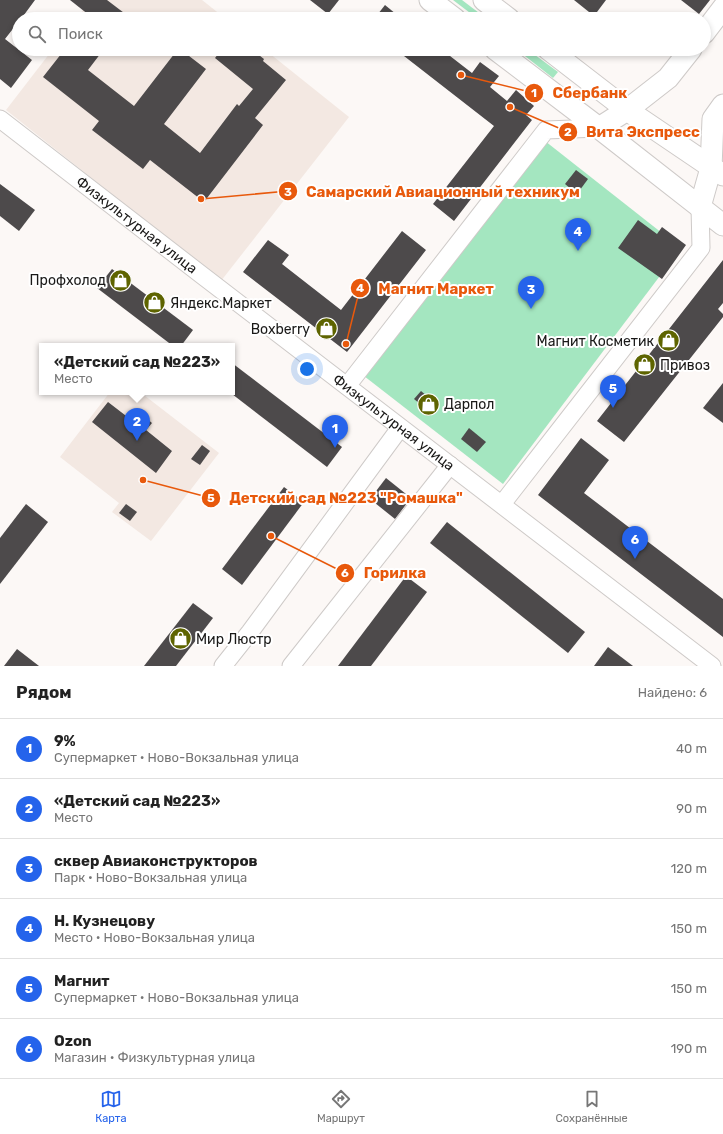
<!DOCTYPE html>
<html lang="ru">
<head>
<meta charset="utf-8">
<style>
	body { margin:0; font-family:Rubik,sans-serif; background:#f2f2f2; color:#222 }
	.you { position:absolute; left:307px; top:369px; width:14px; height:14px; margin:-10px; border:3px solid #fff; border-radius:50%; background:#1a73e8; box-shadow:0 0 0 6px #1a73e833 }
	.badge { display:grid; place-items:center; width:26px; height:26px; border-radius:50%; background:#2563eb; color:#fff; font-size:13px; font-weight:700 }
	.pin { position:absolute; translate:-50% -33px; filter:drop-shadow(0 1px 2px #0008) }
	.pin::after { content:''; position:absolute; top:21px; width:14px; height:12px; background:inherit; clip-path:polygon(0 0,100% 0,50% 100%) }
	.popup { position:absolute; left:39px; top:343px; width:196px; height:52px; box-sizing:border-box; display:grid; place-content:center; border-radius:0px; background:#fff; filter:drop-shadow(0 1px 3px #0005); font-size:13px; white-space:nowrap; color:#767676 }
	.popup b { font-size:15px; color:#222 }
	.popup::after { content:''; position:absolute; left:50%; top:100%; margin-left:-8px; border:8px solid transparent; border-top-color:#fff }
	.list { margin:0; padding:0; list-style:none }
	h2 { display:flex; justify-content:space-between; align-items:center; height:52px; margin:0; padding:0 16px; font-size:17px }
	h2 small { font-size:13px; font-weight:400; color:#767676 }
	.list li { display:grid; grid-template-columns:26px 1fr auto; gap:12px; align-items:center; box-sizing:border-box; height:60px; padding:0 16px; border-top:1px solid #e0e0e0 }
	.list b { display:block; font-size:15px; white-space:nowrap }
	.list p { margin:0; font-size:13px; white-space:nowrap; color:#767676 }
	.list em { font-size:13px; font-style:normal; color:#767676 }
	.icon { flex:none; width:22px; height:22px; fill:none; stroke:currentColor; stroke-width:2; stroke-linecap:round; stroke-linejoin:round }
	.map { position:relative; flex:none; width:723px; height:666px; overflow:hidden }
	.search { position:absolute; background:#fff; box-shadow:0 2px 6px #0003; left:12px; right:12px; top:12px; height:44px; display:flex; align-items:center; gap:10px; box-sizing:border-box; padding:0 14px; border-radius:22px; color:#767676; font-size:15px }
	.sheet { height:412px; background:#fff }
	nav { display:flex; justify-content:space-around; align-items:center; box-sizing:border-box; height:56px; border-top:1px solid #e0e0e0; background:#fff; font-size:11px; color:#767676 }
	nav a { display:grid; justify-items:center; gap:2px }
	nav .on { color:#2563eb }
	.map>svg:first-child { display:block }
	.built { fill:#f3e8e2 }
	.green { fill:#a4e6c0 }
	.building { fill:#4d4a4b }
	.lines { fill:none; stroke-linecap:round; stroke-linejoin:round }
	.minor-casing { stroke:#cecac8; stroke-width:19 }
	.major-casing { stroke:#cecac8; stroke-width:23 }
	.minor { stroke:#fff; stroke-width:17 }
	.major { stroke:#fff; stroke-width:21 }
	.labels { text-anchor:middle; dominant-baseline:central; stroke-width:4; stroke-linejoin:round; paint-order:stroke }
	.street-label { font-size:14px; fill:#1a1918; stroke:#fff }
	.poi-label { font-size:14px; fill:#1a1918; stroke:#fff; text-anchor:start }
	.leader { fill:none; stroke:#e8590c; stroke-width:1.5 }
	.callout-dot { fill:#e8590c; stroke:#fff; stroke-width:1.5 }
	.mark-label { font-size:12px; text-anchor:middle; font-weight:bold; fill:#fff }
	.callout-label { font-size:15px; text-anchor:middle; font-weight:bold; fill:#e8590c; stroke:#fff; stroke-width:4; stroke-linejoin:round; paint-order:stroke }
</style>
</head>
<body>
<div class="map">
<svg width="723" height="666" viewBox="0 0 723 666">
	<rect width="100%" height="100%" fill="#fcf8f6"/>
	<g class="built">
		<path d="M 91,0 L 202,0 L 226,19 L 76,19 Z"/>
		<path d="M 53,49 L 264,49 L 349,117 L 221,281 L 6,110 Z"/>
		<path d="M 110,392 L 140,392 L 219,453 L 151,541 L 112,512 L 119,503 L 60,457 Z"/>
	</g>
	<g class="green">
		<path d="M 453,0 L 462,0 L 487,19 L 478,19 Z"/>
		<path d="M 516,49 L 527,49 L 558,72 L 553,78 Z"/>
		<path d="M 545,141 L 681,248 L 503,484 L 364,376 Z"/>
	</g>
	<g class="building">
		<path d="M 0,0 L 35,0 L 21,19 L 19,19 L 19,21 L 5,39 L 32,60 L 11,88 L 0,79 Z"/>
		<path d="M 70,0 L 107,0 L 132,19 L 94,19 Z"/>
		<path d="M 310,0 L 339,0 L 328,14 Z"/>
		<path d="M 574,0 L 606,0 L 594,16 Z"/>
		<path d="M 681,0 L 710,0 L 699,14 Z"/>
		<path d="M 385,5 L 402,19 L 374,19 Z"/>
		<path d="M 65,49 L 104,49 L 88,70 L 134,106 L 178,49 L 180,49 L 206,69 L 164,124 L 200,153 L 237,104 L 239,106 L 253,89 L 215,58 L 222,49 L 251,49 L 264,59 L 263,61 L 286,80 L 255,118 L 263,125 L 204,202 L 150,160 L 143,169 L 92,130 L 99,121 L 43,77 Z"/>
		<path d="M 395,49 L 441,49 L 472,73 L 480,62 L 499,76 L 490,87 L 507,101 L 516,90 L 534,106 L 526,115 L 532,120 L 454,221 L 433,204 L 494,126 Z"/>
		<path d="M 576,170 L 588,179 L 577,194 L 565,184 Z"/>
		<path d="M 0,184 L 35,210 L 19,231 L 0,216 Z"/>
		<path d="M 638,220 L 657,234 L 662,227 L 686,245 L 662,279 L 618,248 Z"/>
		<path d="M 402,231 L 426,250 L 347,352 L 243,272 L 268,240 L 289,255 L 282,264 L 341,310 Z"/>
		<path d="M 723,260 L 723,303 L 718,309 L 723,314 L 723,317 L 624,442 L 597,421 Z"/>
		<path d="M 112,269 L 193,330 L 181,346 L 173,346 L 97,288 Z"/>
		<path d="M 232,363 L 342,447 L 327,467 L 232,394 Z"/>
		<path d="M 723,383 L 723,423 L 703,408 Z"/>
		<path d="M 421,391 L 439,406 L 432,414 L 414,399 Z"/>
		<path d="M 108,402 L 134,422 L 140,413 L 152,423 L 146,430 L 172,451 L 156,473 L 92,422 Z"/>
		<path d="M 469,428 L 486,442 L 477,452 L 461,439 Z"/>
		<path d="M 581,438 L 609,460 L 584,493 L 723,599 L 723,637 L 538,495 Z"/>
		<path d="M 202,445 L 210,451 L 200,465 L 191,459 Z"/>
		<path d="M 386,478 L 411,498 L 395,519 L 370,499 Z"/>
		<path d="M 284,487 L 304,502 L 242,585 L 222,569 Z"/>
		<path d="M 26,504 L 48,522 L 0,584 L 0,538 Z"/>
		<path d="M 126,504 L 137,512 L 130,521 L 119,513 Z"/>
		<path d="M 447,522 L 585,632 L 568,653 L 430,543 Z"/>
		<path d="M 406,576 L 427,592 L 371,666 L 338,666 Z"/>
		<path d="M 193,603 L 213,618 L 176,666 L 144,666 Z"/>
		<path d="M 608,647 L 633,666 L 594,666 Z"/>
		<path d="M 17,649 L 39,666 L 4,666 Z"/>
	</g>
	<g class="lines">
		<defs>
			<g id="minor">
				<path id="s1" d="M 0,119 L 203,276 L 712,666"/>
				<path d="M 347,386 L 546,130 L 599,128"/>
				<path d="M 502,504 L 701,248 L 700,207"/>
				<path d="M 223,666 L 250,632 L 400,428"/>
				<path d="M 291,666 L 450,465"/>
			</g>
			<g id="major">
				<path d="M 430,0 L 455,19"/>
				<path d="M 484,0 L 509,19"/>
				<path d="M 704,33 L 723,8"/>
				<path d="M 495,49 L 599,128 L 723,225"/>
				<path d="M 548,49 L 627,110 L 723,175"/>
				<path d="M 599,128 L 627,110 L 668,78 L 691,49"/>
				<path d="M 700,207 L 711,168 L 713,119 L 723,105"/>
			</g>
		</defs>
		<use href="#minor" class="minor-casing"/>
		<use href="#major" class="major-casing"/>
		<use href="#minor" class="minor"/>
		<use href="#major" class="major"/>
	</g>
	<defs>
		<symbol id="shop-disc" viewBox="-11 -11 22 22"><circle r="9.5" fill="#5e6400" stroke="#fff"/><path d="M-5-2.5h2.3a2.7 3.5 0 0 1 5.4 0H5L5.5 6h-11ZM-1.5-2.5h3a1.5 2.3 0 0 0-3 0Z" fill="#fff"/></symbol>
	</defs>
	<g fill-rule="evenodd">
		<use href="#shop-disc" x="108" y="268" width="25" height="25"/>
		<use href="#shop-disc" x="142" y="290" width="25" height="25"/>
		<use href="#shop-disc" x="314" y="316" width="25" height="25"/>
		<use href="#shop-disc" x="656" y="328" width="25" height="25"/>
		<use href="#shop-disc" x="632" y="352" width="25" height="25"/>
		<use href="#shop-disc" x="416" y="392" width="25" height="25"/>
		<use href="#shop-disc" x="168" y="626" width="25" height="25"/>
	</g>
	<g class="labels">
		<g class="street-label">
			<text stroke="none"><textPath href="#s1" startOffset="173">Физкультурная улица</textPath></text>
			<text stroke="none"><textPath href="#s1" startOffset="497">Физкультурная улица</textPath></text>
		</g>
		<g class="poi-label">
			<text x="106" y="280" text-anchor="end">Профхолод</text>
			<text x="170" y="303">Яндекс.Маркет</text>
			<text x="310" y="329" text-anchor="end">Boxberry</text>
			<text x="654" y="341" text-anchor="end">Магнит Косметик</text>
			<text x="660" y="365">Привоз</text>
			<text x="444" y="404">Дарпол</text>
			<text x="196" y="639">Мир Люстр</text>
		</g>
	</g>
	<path class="leader" d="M461 75L534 93M510 107L568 132M201 199L288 191M346 344L360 288M143 480L211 498M271 536L345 573"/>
	<g class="callout-dot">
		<circle cx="461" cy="75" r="4"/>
		<circle cx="510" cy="107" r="4"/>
		<circle cx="201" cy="199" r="4"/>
		<circle cx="346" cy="344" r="4"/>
		<circle cx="143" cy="480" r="4"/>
		<circle cx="271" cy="536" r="4"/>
		<circle cx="534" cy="93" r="10"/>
		<circle cx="568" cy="132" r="10"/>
		<circle cx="288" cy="191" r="10"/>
		<circle cx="360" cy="288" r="10"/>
		<circle cx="211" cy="498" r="10"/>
		<circle cx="345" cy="573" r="10"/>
	</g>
	<g class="mark-label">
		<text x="534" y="97">1</text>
		<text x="568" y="136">2</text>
		<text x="288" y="196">3</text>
		<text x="360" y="292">4</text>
		<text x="211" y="502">5</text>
		<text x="345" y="577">6</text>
	</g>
	<g class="callout-label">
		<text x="590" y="98">Сбербанк</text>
		<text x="643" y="137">Вита Экспресс</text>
		<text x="443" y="197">Самарский Авиационный техникум</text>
		<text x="436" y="294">Магнит Маркет</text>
		<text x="346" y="503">Детский сад №223 "Ромашка"</text>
		<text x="395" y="578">Горилка</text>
	</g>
</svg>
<div class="you"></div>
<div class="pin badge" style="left:335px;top:448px">1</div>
<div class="pin badge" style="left:137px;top:441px">2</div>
<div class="popup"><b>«Детский сад №223»</b>Место</div>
<div class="pin badge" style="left:531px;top:309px">3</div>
<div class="pin badge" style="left:578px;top:251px">4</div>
<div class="pin badge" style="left:613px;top:408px">5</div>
<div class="pin badge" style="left:635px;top:559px">6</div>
<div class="search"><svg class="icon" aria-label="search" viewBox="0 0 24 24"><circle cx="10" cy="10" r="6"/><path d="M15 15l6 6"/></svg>Поиск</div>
</div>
<section class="sheet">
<h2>Рядом<small>Найдено: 6</small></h2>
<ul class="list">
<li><span class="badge">1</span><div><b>9%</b><p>Супермаркет · Ново-Вокзальная улица</p></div><em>40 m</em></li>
<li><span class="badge">2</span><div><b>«Детский сад №223»</b><p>Место</p></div><em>90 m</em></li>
<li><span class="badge">3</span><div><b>сквер Авиаконструкторов</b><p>Парк · Ново-Вокзальная улица</p></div><em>120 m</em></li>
<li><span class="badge">4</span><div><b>Н. Кузнецову</b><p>Место · Ново-Вокзальная улица</p></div><em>150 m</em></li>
<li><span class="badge">5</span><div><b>Магнит</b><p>Супермаркет · Ново-Вокзальная улица</p></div><em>150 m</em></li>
<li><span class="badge">6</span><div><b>Ozon</b><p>Магазин · Физкультурная улица</p></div><em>190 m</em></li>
</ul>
</section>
<nav>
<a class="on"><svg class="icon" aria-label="map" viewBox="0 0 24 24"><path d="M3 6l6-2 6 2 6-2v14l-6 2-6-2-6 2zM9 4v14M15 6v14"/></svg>Карта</a>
<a><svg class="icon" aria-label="directions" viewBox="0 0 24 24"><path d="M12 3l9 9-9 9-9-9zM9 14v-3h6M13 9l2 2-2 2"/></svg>Маршрут</a>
<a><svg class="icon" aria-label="saved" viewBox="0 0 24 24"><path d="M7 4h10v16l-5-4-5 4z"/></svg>Сохранённые</a>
</nav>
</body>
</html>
